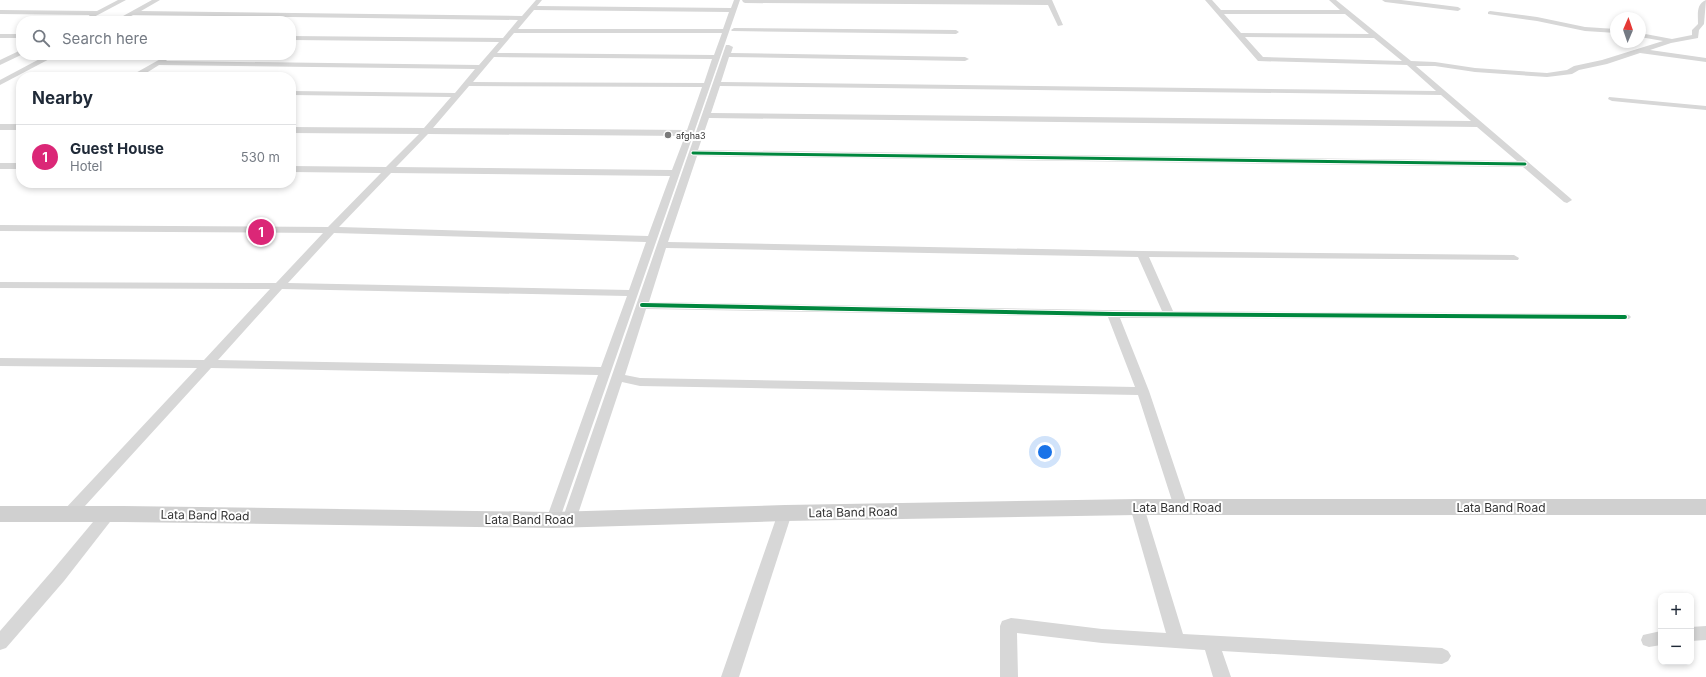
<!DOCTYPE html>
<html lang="en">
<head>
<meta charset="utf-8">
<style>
	body { margin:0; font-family:Inter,sans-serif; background:#f2f2f3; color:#1f2937 }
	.controls { position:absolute; right:12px; bottom:12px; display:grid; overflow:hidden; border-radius:8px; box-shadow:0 2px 6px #0003 }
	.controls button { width:36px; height:36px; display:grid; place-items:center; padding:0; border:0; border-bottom:1px solid #e0e1e3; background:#fff; color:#1f2937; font:20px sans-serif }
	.compass { position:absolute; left:1610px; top:12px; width:36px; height:36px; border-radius:50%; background:#fff; box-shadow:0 2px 6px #0003; rotate:2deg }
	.you { position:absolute; left:1045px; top:452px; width:14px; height:14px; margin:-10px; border:3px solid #fff; border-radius:50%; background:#1a73e8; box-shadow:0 0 0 6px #1a73e833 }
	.badge { display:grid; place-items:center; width:26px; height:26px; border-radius:50%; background:#db2777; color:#fff; font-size:13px; font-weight:700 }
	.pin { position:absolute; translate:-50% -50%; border:2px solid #fff; box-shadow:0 1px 4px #0006 }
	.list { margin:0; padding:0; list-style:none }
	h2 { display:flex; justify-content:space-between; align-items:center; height:52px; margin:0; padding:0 16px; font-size:17px }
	h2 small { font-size:13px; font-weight:400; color:#747a83 }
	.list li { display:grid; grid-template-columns:26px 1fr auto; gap:12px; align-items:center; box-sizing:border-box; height:64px; padding:0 16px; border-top:1px solid #e0e1e3 }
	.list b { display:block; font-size:15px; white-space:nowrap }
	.list p { margin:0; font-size:13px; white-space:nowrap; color:#747a83 }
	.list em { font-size:13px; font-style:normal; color:#747a83 }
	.icon { flex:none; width:22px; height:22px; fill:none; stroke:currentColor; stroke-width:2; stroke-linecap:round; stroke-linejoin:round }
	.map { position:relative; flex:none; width:1706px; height:677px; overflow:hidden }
	.search { position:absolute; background:#fff; box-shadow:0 2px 6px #0003; left:16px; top:16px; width:280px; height:44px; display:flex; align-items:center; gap:10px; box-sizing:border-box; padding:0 14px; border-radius:16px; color:#747a83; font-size:15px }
	.panel { position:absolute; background:#fff; box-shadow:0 2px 6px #0003; left:16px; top:72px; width:280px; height:116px; border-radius:16px }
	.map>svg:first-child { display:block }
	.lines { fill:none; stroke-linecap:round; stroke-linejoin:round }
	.street { fill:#d7d7d7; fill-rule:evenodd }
	.secondary { fill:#d0d0d0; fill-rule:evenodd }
	.cycleway-far1-casing { stroke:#fff; stroke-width:5 }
	.cycleway-casing { stroke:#fff; stroke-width:6 }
	.cycleway-far1 { stroke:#00873e; stroke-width:3 }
	.cycleway { stroke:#00873e; stroke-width:4 }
	.poi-dot { fill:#7a7a7a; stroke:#fff; stroke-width:1.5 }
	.labels { text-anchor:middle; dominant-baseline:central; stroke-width:4; stroke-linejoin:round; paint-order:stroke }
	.far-poi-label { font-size:9px; fill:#333; stroke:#fff; text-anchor:start }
	.near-street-label { font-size:12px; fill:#333; stroke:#fff }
</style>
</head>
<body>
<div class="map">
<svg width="1706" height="677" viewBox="0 0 1706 677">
	<rect width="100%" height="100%" fill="#fff"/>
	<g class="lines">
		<g class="street">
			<path d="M 118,0 L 126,0 L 92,18 L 90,17 L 89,15 L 0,14 L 0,10 L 97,11 Z"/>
			<path d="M 152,0 L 160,0 L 141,11 L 522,16 L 536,0 L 542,0 L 537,6 L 731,8 L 734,0 L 740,0 L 558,524 L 553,526 L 548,524 L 546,520 L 598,375 L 211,368 L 74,518 L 69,520 L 64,518 L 62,514 L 64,510 L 197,368 L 0,366 L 0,358 L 204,360 L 270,289 L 0,288 L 0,282 L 276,283 L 323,233 L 0,231 L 0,225 L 328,227 L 381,173 L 291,172 L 291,166 L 386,167 L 419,134 L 291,133 L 291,127 L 424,128 L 451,97 L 291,95 L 291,91 L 455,93 L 475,69 L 159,65 L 140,77 L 131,77 L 132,75 L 164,57 L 168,59 L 166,61 L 479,65 L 499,42 L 291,40 L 291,36 L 503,38 L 518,20 L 133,15 L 122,21 L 114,21 ZM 534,10 L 729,12 L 723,29 L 518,29 ZM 514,33 L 722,33 L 714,55 L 497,53 ZM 494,57 L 712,59 L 704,83 L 473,82 ZM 469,86 L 702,87 L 687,130 L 433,128 ZM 428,134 L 685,136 L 672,170 L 396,167 ZM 391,173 L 670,176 L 648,236 L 339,227 ZM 334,233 L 646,242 L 629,290 L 288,283 ZM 282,289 L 627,296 L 601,367 L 218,360 Z"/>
			<path d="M 742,0 L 1052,0 L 1063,25 L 1058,26 L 1048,5 L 745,3 L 743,2 Z"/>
			<path d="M 1205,0 L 1212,0 L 1221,10 L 1340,10 L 1329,0 L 1336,0 L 1411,61 L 1435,62 L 1475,68 L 1547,73 L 1567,70 L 1574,66 L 1602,60 L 1663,41 L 1640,37 L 1640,33 L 1672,39 L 1692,35 L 1692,30 L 1698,24 C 1698,14 1696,4 1706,0 L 1704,24 L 1699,30 L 1698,38 L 1671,43 L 1650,50 L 1706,58 L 1706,62 L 1640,53 L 1607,64 L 1579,70 L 1572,74 L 1547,77 L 1475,72 L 1435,66 L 1416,66 L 1570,198 L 1572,200 L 1567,203 L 1564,202 L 1523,167 L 697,156 L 668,242 L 1142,251 L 1514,255 L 1519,258 L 1518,260 L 1149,257 L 1173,311 L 1625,314 L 1629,315 L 1631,317 L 1629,319 L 1120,318 L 1149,391 L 1188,507 L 1186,511 L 1181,513 L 1176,511 L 1174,507 L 1138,395 L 640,386 L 622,382 L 576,520 L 574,524 L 569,526 L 564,524 L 562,520 L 726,45 L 729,45 L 733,47 L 731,53 L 965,57 L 969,59 L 965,61 L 729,57 L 721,82 L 1436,91 L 1407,65 L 1258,61 ZM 1224,14 L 1345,14 L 1369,34 L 1241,33 ZM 1245,37 L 1374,38 L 1402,61 L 1263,57 ZM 720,86 L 1441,95 L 1471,121 L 711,113 ZM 709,118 L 1477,127 L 1517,161 L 698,150 ZM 666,248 L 1138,257 L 1162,311 L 649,302 ZM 646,309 L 1108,317 L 1135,387 L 640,378 L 625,375 Z"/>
			<path d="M 1382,0 L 1401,0 L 1458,7 L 1461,9 L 1458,11 L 1385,2 Z"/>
			<path d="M 1490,11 L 1537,17 L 1585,27 L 1616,29 L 1616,33 L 1585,31 L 1537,21 L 1488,14 L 1488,12 Z"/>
			<path d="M 734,28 L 956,30 L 959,32 L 956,34 L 732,31 L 731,30 Z"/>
			<rect x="0" y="34" width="21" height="4"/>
			<path d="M 21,50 L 21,55 L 0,65 L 0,60 Z"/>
			<path d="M 47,55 L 57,55 L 0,85 L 0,80 Z"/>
			<path d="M 1609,97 L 1706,106 L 1706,110 L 1612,101 L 1608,99 Z"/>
			<rect x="0" y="124" width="21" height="6"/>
			<rect x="0" y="163" width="21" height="6"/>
			<path d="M 1137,501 L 1142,503 L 1144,507 L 1183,634 L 1442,648 L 1448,651 L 1451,656 L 1448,661 L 1442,664 L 1222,651 L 1231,677 L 1213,677 L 1205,650 L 1102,643 L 1017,633 L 1018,677 L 1000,677 L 1000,626 L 1002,621 L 1011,618 L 1102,629 L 1166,633 L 1130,507 L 1132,503 Z"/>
			<path d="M 785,507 L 790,509 L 792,513 L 739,677 L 721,677 L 778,513 L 780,509 Z"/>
			<path d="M 108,508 L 113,510 L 115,514 L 113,518 L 64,581 L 6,648 L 0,650 L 0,631 L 52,571 L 103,510 Z"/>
			<path d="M 1706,626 L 1706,640 L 1691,641 L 1691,627 Z"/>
			<path d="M 1661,631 L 1661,645 L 1649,647 L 1643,645 L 1641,640 L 1643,635 Z"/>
		</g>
		<path class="secondary" d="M 1137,499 L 1706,499 L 1706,515 L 1137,515 L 785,521 L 553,528 L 123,522 L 0,522 L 0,506 L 123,506 L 553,512 L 785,505 Z"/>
		<defs>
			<path id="cycleway-far1" d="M 693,153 L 1525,164"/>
			<path id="cycleway" d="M 642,305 L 1113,314 L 1625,317"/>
		</defs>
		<use href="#cycleway-far1" class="cycleway-far1-casing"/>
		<use href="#cycleway" class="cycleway-casing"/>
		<use href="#cycleway-far1" class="cycleway-far1"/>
		<use href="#cycleway" class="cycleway"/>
	</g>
	<circle class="poi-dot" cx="668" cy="135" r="4"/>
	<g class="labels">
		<g class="far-poi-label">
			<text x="676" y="135">afgha3</text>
		</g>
		<g class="near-street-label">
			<text x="1177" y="507">Lata Band Road</text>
			<text x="1501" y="507">Lata Band Road</text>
			<text transform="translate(853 512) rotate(-1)">Lata Band Road</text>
			<text transform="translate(205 515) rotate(1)">Lata Band Road</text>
			<text x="529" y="519">Lata Band Road</text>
		</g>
	</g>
</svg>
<div class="controls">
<button>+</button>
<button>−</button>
</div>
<svg class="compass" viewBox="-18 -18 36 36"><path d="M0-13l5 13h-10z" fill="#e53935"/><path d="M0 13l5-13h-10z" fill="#747a83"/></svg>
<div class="you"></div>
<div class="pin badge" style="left:261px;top:232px">1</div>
<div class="search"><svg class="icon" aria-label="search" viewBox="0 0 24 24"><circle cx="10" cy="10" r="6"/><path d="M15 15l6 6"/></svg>Search here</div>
<section class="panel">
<h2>Nearby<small></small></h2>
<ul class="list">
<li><span class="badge">1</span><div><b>Guest House</b><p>Hotel</p></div><em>530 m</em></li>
</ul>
</section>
</div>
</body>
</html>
